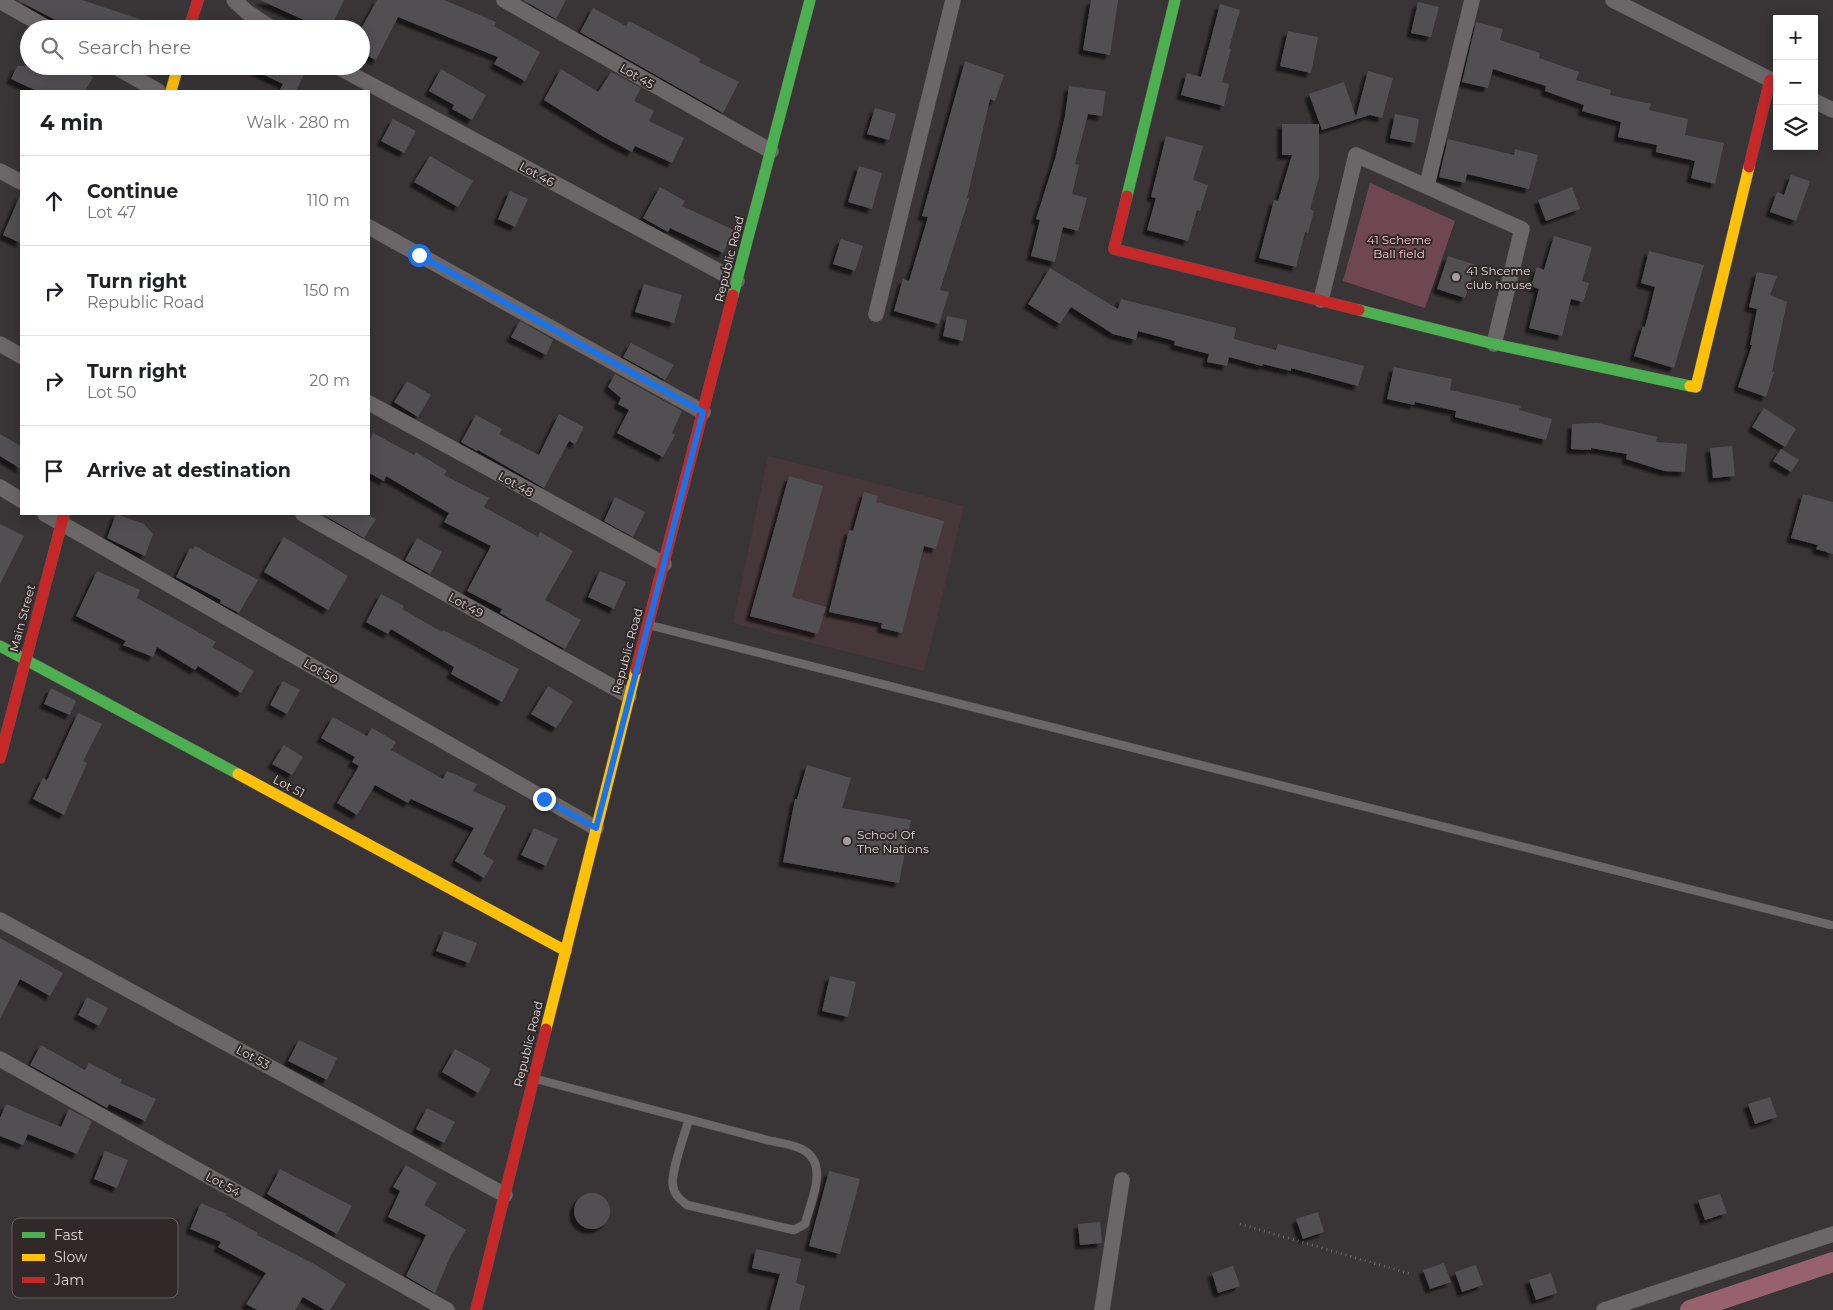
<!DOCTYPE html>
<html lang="en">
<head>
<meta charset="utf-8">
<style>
	body { margin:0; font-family:Montserrat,sans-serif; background:#f6f6f6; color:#202124 }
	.controls { position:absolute; right:15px; top:15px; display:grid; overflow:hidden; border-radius:0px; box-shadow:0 2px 12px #0003 }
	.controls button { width:45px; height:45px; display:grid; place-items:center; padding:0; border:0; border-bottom:1px solid #e0e0e0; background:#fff; color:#202124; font:25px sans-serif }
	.stop { position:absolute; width:15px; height:15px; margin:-11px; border:4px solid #1a73e8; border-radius:50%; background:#fff }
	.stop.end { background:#1a73e8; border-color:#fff; box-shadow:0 1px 5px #0008 }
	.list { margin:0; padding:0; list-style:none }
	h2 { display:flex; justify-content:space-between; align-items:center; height:65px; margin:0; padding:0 20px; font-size:21px }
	h2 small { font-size:16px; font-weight:400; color:#757577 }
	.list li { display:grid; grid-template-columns:32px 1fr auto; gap:15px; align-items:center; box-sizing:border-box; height:90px; padding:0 20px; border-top:1px solid #e0e0e0 }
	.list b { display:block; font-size:19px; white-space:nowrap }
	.list p { margin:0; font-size:16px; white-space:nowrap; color:#757577 }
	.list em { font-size:16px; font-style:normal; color:#757577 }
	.icon { flex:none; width:28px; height:28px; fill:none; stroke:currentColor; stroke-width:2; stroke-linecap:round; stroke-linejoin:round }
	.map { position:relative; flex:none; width:1833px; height:1310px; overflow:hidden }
	.search { position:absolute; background:#fff; box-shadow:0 2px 12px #0003; left:20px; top:20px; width:350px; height:55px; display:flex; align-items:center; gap:12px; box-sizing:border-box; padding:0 18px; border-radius:28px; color:#757577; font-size:19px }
	.panel { position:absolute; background:#fff; box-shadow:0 2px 12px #0003; left:20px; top:90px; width:350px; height:425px; border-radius:0px }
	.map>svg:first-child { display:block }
	.built { fill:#46373b }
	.green { fill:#6f4752 }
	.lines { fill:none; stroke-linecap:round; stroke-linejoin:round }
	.canal { stroke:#97616e; stroke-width:20 }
	.building { fill:#515051; filter:url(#shadow) }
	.lane-casing { stroke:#565152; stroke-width:9 }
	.street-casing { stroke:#565152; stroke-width:16 }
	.fast-casing { stroke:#565152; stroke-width:12 }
	.slow-casing { stroke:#565152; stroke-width:12 }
	.jam-casing { stroke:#565152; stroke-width:12 }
	.path { stroke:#6f6b6b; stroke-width:3; stroke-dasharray:1 4; stroke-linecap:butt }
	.lane { stroke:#6b6768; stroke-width:8 }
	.street { stroke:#6b6768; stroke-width:15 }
	.fast { stroke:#4caf50; stroke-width:11 }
	.slow { stroke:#ffc107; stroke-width:11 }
	.jam { stroke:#c62828; stroke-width:11 }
	.route { stroke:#1a73e8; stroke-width:6 }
	.poi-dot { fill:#a49e9f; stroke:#31282a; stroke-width:2 }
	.labels { text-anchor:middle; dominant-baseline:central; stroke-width:4; stroke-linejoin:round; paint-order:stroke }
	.street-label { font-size:12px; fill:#ddd7d8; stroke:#31282a }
	.park-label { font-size:12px; fill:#fbc3d1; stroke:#31282a }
	.poi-label { font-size:12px; fill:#ddd7d8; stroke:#31282a; text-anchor:start }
	.key { fill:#31282a; stroke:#655d5e; stroke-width:1 }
	.key-label { font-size:14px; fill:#ddd7d8 }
</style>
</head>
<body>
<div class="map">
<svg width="1833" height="1310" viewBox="0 0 1833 1310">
	<defs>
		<filter id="shadow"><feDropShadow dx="-4.5" dy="4.5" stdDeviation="1" flood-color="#0009"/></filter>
	</defs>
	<rect width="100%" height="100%" fill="#393435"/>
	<path class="built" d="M 768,456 L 964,506 L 924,671 L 733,623 Z"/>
	<path class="green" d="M 1370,183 L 1455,221 L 1425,308 L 1343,281 Z"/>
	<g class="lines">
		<path class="canal" d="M 1690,1310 L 1833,1262"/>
	</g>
	<g class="building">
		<path d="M 17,0 L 82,0 L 160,26 L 160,29 L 73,29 Z"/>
		<path d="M 260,0 L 344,0 L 330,29 L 312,29 L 302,24 L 304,20 Z"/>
		<path d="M 377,0 L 444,0 L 496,22 L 494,26 L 540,52 L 525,81 L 494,64 L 498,57 L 398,17 L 376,60 L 361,53 L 361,29 Z"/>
		<path d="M 523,0 L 566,0 L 556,19 Z"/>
		<path d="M 1091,0 L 1118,0 L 1110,55 L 1083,50 Z"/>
		<path d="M 1418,2 L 1439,7 L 1431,37 L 1411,33 Z"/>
		<path d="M 1220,4 L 1240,10 L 1229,48 L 1231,49 L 1222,82 L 1229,84 L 1224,106 L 1181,95 L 1187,73 L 1201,77 Z"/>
		<path d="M 593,8 L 626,26 L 629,21 L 701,59 L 699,62 L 739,82 L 723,113 L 580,32 Z"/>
		<path d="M 1476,22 L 1503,29 L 1500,40 L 1540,53 L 1539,58 L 1579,72 L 1576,80 L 1611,90 L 1610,95 L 1651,104 L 1649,110 L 1688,119 L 1685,135 L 1724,143 L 1715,184 L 1691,178 L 1695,161 L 1656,152 L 1657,145 L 1618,137 L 1621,122 L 1582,111 L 1584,105 L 1545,91 L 1546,86 L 1493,69 L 1488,88 L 1462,82 Z"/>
		<path d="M 1288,31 L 1318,37 L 1311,73 L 1280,66 Z"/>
		<path d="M 965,61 L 1004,75 L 995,101 L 990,99 L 967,198 L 969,198 L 940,290 L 949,292 L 939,324 L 894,311 L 903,279 L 909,281 L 928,217 L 922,216 Z"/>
		<path d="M 17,66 L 74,66 L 93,77 L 85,91 L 37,91 L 11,79 Z"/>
		<path d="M 246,66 L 308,66 L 296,91 L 279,91 L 283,84 Z"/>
		<path d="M 441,69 L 486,95 L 472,120 L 452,109 L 454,105 L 429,91 Z"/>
		<path d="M 561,69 L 598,92 L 611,72 L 641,88 L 634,101 L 654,111 L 649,121 L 684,138 L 672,163 L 635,146 L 632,152 L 602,136 L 544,100 Z"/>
		<path d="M 1368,71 L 1393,78 L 1382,118 L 1370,115 L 1322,130 L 1309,94 L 1344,82 L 1356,117 Z"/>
		<path d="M 1069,86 L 1106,91 L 1102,116 L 1088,114 L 1075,164 L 1079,165 L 1072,194 L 1087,198 L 1078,231 L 1063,227 L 1055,262 L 1031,256 L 1040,220 L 1036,219 L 1055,159 L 1065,116 Z"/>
		<path d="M 875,108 L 896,114 L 889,140 L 867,134 Z"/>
		<path d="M 1395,114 L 1419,119 L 1415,143 L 1390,138 Z"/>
		<path d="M 393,119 L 416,131 L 404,153 L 381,141 Z"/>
		<path d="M 1282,124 L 1319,124 L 1319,177 L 1310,209 L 1314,211 L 1308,233 L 1305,232 L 1296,267 L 1259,258 L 1274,200 L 1278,201 L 1292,155 L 1282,155 Z"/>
		<path d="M 1166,136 L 1203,146 L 1193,180 L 1208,185 L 1200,211 L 1197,210 L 1188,241 L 1147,230 L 1156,198 L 1151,197 Z"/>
		<path d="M 1448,139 L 1514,155 L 1515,149 L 1538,155 L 1529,189 L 1467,174 L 1465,183 L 1439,177 Z"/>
		<path d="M 430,156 L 473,181 L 458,207 L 414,182 Z"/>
		<path d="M 859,166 L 882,173 L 872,209 L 848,202 Z"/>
		<path d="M 1791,175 L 1810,181 L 1796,221 L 1770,212 L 1777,192 L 1784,195 Z"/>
		<path d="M 660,187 L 685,201 L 682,206 L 734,230 L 723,253 L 670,228 L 668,232 L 643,218 Z"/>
		<path d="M 1572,187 L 1580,209 L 1546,221 L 1538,200 Z"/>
		<path d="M 510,191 L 528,199 L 515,227 L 498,219 Z"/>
		<path d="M 21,193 L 21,243 L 3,235 Z"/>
		<path d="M 1554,236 L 1592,247 L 1582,281 L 1589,283 L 1583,302 L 1571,299 L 1562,336 L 1529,328 L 1539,289 L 1531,286 L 1537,267 L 1544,270 Z"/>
		<path d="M 841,239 L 863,246 L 855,271 L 833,264 Z"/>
		<path d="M 1649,251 L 1704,265 L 1674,368 L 1634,356 L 1643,326 L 1645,327 L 1655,287 L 1641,283 Z"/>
		<path d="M 1448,256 L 1476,265 L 1465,298 L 1437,289 Z"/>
		<path d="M 1050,268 L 1118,309 L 1121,299 L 1236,328 L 1234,339 L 1276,350 L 1278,344 L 1364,366 L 1358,386 L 1291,368 L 1291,371 L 1263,364 L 1262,366 L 1229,357 L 1227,366 L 1207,362 L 1209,354 L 1174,345 L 1175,341 L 1138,331 L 1136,340 L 1113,334 L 1071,307 L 1060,324 L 1028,304 Z"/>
		<path d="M 1757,272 L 1777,276 L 1770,295 L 1787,302 L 1772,372 L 1774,372 L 1766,397 L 1738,387 L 1752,345 L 1750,345 L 1757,309 L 1749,307 Z"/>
		<path d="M 644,284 L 682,295 L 674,323 L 635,312 Z"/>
		<path d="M 947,316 L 967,320 L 963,341 L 943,336 Z"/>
		<path d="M 520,321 L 553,340 L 546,355 L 511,337 Z"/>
		<path d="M 631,343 L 674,365 L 665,380 L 623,357 Z"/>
		<path d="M 1394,367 L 1452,379 L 1450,390 L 1521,406 L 1519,410 L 1552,419 L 1546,440 L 1455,417 L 1456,411 L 1415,402 L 1414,405 L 1387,399 Z"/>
		<path d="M 615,374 L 682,411 L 672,433 L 675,435 L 663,457 L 617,433 L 629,410 L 618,404 L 621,398 L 608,387 Z"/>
		<path d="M 407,381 L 431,395 L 418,417 L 394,402 Z"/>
		<path d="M 1764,408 L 1796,429 L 1785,447 L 1752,427 Z"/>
		<path d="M 559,414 L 584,427 L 575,444 L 569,441 L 544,488 L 478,450 L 477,451 L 461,442 L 476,415 L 502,429 L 499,434 L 539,455 Z"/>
		<path d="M 1598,423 L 1657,437 L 1656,442 L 1687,444 L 1685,472 L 1664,471 L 1626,459 L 1627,454 L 1591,448 L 1591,450 L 1571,449 L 1572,424 Z"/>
		<path d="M 373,433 L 414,455 L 416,452 L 447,471 L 444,475 L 489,498 L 484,507 L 538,537 L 540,532 L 573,551 L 545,600 L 581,620 L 565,649 L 500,613 L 502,609 L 467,591 L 491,546 L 444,522 L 449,513 L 386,476 L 384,481 L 369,473 L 369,441 Z"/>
		<path d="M 0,434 L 21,446 L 21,469 L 0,456 Z"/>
		<path d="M 1732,446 L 1735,476 L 1713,478 L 1710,448 Z"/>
		<path d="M 1781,449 L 1799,460 L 1791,472 L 1773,461 Z"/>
		<path d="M 789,476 L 823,486 L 792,597 L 826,607 L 818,634 L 750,616 Z"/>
		<path d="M 864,492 L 878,496 L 876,502 L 944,521 L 936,549 L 924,546 L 902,633 L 881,628 L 882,623 L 829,612 L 849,530 L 853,531 Z"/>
		<path d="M 1803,494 L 1833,502 L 1833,554 L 1816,549 L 1818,545 L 1791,538 Z"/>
		<path d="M 615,497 L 645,512 L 633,537 L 604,521 Z"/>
		<path d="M 116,514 L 144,524 L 153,534 L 145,556 L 107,538 Z"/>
		<path d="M 322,514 L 366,514 L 376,519 L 364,538 Z"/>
		<path d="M 0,524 L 24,536 L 0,584 Z"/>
		<path d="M 284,537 L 348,576 L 328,610 L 264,572 Z"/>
		<path d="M 417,538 L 442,552 L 430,574 L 405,560 Z"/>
		<path d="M 195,546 L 258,580 L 239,613 L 220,603 L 221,600 L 176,577 L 190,548 L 193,549 Z"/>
		<path d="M 97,571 L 140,590 L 137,598 L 216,642 L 212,647 L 254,671 L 241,693 L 198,666 L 195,670 L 157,647 L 153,657 L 123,645 L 126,641 L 76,616 Z"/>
		<path d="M 600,571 L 626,582 L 614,609 L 588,597 Z"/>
		<path d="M 381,594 L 404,606 L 402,609 L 442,632 L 443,630 L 519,669 L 502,702 L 451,674 L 454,667 L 391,629 L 388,634 L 366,622 Z"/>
		<path d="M 283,681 L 300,690 L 287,714 L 270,705 Z"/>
		<path d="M 548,686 L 573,701 L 556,728 L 531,714 Z"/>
		<path d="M 51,688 L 76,701 L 70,715 L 44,704 Z"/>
		<path d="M 78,713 L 102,724 L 83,761 L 87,763 L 64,815 L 33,799 L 43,778 L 47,780 Z"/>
		<path d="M 333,717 L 367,736 L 372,728 L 396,742 L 391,750 L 443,779 L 447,771 L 477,784 L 473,791 L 506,806 L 483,854 L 494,861 L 484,878 L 455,861 L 474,828 L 411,799 L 408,803 L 375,785 L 357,815 L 337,803 L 359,766 L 352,762 L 355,757 L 321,738 Z"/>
		<path d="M 284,745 L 303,757 L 292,775 L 272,764 Z"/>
		<path d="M 807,765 L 851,778 L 842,808 L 911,820 L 899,883 L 783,862 L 795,799 L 797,799 Z"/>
		<path d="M 534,828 L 558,839 L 546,866 L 521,855 Z"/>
		<path d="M 444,931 L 477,943 L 469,963 L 436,951 Z"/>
		<path d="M 0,938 L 63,973 L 50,996 L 20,979 L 0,1019 Z"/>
		<path d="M 830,976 L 856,982 L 848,1017 L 822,1011 Z"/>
		<path d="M 87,997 L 108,1008 L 99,1026 L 78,1015 Z"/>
		<path d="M 299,1040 L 337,1058 L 327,1080 L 288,1061 Z"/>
		<path d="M 41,1045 L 85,1070 L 89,1063 L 122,1080 L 120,1083 L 156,1099 L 145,1121 L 109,1104 L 107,1108 L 30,1065 Z"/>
		<path d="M 455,1049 L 491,1069 L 478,1093 L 442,1072 Z"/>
		<path d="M 1770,1097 L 1777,1117 L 1755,1124 L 1748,1104 Z"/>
		<path d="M 6,1104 L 61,1127 L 69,1109 L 92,1121 L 77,1154 L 28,1134 L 23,1145 L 0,1136 L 0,1118 Z"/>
		<path d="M 427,1108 L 455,1122 L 444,1143 L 416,1129 Z"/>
		<path d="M 105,1151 L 128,1160 L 117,1188 L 94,1179 Z"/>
		<path d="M 406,1165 L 437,1183 L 424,1205 L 466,1230 L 450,1257 L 435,1293 L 406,1276 L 426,1235 L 388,1217 L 400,1191 L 393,1187 Z"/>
		<path d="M 280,1169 L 352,1206 L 337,1234 L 267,1194 Z"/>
		<path d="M 829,1171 L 860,1179 L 840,1254 L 809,1246 Z"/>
		<circle cx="592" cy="1211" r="18"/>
		<path d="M 1720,1194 L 1727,1213 L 1705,1220 L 1698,1200 Z"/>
		<path d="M 201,1203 L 227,1214 L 225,1215 L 258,1233 L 257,1235 L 316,1265 L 346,1284 L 330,1310 L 325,1310 L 303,1297 L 295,1310 L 257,1310 L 246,1304 L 266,1273 L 218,1247 L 221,1242 L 190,1229 Z"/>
		<path d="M 1318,1212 L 1324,1232 L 1303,1239 L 1296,1219 Z"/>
		<path d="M 1100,1222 L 1102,1243 L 1080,1245 L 1078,1224 Z"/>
		<path d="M 756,1249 L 801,1259 L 796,1283 L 805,1286 L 799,1310 L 770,1310 L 780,1274 L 752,1268 Z"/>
		<path d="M 1444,1263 L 1451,1282 L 1430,1289 L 1423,1270 Z"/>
		<path d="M 1476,1265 L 1483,1285 L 1462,1292 L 1455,1272 Z"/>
		<path d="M 1233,1266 L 1240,1286 L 1218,1293 L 1212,1273 Z"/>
		<path d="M 1551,1273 L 1557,1293 L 1536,1300 L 1529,1280 Z"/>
	</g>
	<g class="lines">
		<defs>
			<g id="lane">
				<path d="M 649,625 L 1831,925"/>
				<path d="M 536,1079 L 767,1140 C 778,1143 795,1144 805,1151 C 829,1166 810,1203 805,1224 L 794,1230 L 687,1205 C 681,1200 674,1195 673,1186 C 670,1173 685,1134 689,1119"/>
			</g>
			<g id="street">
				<path d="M 234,0 L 247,12 L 273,29"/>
				<path d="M 504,0 L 771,151"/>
				<path d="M 1613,0 L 1777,83"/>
				<path d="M 0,1 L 49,29"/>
				<path d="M 114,66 L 158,91"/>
				<path d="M 336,66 L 737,281"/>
				<path d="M 1814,101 L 1833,110"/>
				<path d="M 0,171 L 21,182"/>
				<path d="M 1427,185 L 1472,0"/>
				<path d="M 369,227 L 703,412"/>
				<path d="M 1321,300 L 1356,155 L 1522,229 L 1494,344"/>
				<path d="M 876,314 L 953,0"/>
				<path d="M 0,344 L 21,356"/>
				<path d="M 369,403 L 664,564"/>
				<path d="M 0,487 L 21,500"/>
				<path d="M 45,514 L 596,828"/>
				<path d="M 303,514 L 629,696"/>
				<path d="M 0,920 L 505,1195"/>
				<path d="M 0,1059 L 447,1310"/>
				<path d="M 1102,1310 L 1122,1180"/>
				<path d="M 1604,1310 L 1833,1234"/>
			</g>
			<g id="fast">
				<path d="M 1127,196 L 1175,0"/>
				<path d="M 733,295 L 810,0"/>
				<path d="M 1359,310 L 1494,344 L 1690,386"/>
				<path d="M 0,646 L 238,774"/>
			</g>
			<g id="slow">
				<path d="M 171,91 L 178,66"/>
				<path d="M 1690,386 L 1696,387 L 1749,167"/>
				<path d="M 238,774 L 566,951"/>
				<path d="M 546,1029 L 636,670"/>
			</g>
			<g id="jam">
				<path d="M 189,29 L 198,0"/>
				<path d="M 1749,167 L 1770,80"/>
				<path d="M 1127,196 L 1114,249 L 1359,310"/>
				<path d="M 636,670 L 733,295"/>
				<path d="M 0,758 L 64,514"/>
				<path d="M 476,1310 L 546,1029"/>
			</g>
		</defs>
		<use href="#lane" class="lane-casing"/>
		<use href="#street" class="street-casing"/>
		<use href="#fast" class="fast-casing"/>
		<use href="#slow" class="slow-casing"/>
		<use href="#jam" class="jam-casing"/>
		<path class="path" d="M 1240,1224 L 1411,1274"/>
		<use href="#lane" class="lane"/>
		<use href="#street" class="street"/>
		<use href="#fast" class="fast"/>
		<use href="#slow" class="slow"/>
		<use href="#jam" class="jam"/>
	</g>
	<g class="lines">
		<path class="route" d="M 419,255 L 703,412 L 596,828 L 544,799"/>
	</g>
	<g class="poi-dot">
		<circle cx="1456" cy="277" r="5"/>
		<circle cx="847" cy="841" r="5"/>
	</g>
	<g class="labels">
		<g class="street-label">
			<text transform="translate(637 76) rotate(30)">Lot 45</text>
			<text transform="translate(537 174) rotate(28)">Lot 46</text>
			<text transform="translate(729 259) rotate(-76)">Republic Road</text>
			<text transform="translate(516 484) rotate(29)">Lot 48</text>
			<text transform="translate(466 605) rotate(29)">Lot 49</text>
			<text transform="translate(22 618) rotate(-75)">Main Street</text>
			<text transform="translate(627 651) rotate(-75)">Republic Road</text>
			<text transform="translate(321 671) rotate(30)">Lot 50</text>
			<text transform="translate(289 786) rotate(28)">Lot 51</text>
			<text transform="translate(528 1044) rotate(-76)">Republic Road</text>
			<text transform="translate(253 1057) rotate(29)">Lot 53</text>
			<text transform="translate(223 1184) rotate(29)">Lot 54</text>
		</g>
		<g class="park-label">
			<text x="1399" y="239">41 Scheme<tspan x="1399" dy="14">Ball field</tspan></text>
		</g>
		<g class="poi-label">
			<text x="1466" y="270">41 Shceme<tspan x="1466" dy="14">club house</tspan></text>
			<text x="857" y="834">School Of<tspan x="857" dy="14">The Nations</tspan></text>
		</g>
	</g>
	<rect x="12" y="1218" width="166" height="80" rx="8" class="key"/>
	<rect x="22" y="1232" width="23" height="6" fill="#4caf50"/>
	<rect x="22" y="1254" width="23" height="7" fill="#ffc107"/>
	<rect x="22" y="1277" width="23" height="6" fill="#c62828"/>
	<g class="key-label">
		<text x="54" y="1240">Fast</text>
		<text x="54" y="1262">Slow</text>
		<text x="54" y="1285">Jam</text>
	</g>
</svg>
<div class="controls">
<button>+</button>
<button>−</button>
<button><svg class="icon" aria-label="layers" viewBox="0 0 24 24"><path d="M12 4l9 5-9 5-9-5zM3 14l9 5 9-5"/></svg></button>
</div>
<div class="stop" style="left:419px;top:255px"></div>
<div class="stop end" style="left:544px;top:799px"></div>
<div class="search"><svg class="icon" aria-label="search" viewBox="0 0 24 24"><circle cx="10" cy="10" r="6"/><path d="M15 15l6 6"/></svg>Search here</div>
<section class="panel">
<h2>4 min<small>Walk · 280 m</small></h2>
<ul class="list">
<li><svg class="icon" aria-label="ahead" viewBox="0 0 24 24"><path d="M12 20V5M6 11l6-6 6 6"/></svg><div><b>Continue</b><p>Lot 47</p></div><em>110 m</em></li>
<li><svg class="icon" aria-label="right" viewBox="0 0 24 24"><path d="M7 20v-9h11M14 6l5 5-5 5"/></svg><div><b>Turn right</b><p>Republic Road</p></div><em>150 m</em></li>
<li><svg class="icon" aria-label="right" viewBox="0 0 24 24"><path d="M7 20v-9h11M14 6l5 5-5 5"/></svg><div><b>Turn right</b><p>Lot 50</p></div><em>20 m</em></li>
<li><svg class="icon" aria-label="arrive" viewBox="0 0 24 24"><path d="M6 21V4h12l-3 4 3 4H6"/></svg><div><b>Arrive at destination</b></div></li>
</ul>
</section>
</div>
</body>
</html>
